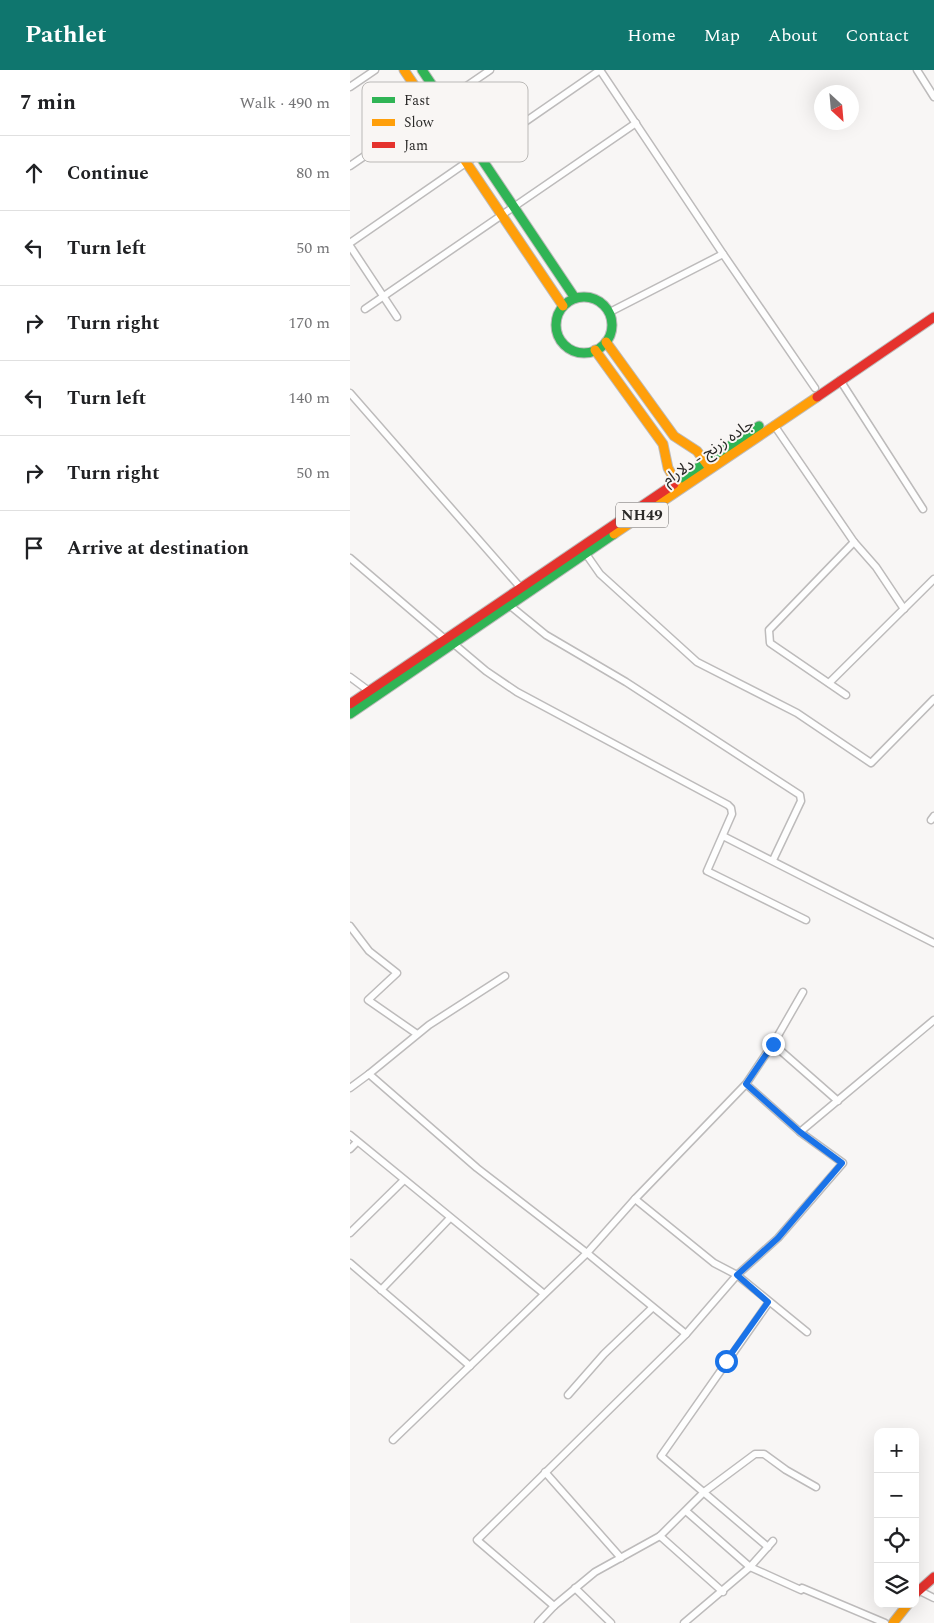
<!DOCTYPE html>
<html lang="en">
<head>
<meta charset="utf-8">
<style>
	body { margin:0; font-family:Spectral,"Noto Sans Arabic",serif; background:#f6f6f6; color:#202124 }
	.controls { position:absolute; right:15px; bottom:15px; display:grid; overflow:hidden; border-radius:10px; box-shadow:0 5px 20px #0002 }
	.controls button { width:45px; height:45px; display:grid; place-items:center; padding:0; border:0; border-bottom:1px solid #e0e0e0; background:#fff; color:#202124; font:25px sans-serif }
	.compass { position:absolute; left:464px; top:15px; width:45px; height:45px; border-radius:50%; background:#fff; box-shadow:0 5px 20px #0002; rotate:154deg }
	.stop { position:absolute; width:15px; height:15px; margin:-11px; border:4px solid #1a73e8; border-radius:50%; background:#fff }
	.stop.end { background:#1a73e8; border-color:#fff; box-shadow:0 1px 5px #0008 }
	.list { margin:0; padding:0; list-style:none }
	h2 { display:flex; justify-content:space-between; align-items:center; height:65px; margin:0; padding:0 20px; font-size:21px }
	h2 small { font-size:16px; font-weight:400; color:#757577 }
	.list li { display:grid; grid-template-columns:32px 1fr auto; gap:15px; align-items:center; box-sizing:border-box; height:75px; padding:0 20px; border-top:1px solid #e0e0e0 }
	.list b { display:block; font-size:19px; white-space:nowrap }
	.list em { font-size:16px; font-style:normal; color:#757577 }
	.icon { flex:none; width:28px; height:28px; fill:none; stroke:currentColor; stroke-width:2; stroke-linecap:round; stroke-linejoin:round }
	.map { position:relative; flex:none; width:584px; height:1553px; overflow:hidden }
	header { display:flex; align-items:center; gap:30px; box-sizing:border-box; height:70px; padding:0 25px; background:#0f766e; color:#fff }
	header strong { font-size:24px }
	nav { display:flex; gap:28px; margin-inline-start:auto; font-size:18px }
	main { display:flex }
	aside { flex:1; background:#fff }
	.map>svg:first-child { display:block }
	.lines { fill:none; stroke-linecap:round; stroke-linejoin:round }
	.street-casing { stroke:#bdbbbb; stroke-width:9 }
	.fast-casing { stroke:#bdbbbb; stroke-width:11 }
	.slow-casing { stroke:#bdbbbb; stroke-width:11 }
	.jam-casing { stroke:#bdbbbb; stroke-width:11 }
	.street { stroke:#fefefe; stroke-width:6 }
	.fast { stroke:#30b455; stroke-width:9 }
	.slow { stroke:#ff9f0a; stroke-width:9 }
	.jam { stroke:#e5322d; stroke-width:9 }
	.route { stroke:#1a73e8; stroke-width:6 }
	.labels { text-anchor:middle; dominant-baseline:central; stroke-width:4; stroke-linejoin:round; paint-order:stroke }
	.shield { fill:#f9f6f4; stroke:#696766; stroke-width:1 }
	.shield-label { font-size:15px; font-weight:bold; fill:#2b2a29 }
	.street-label { font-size:16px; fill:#2b2a29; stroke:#f9f6f4 }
	.key { fill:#f9f6f4; stroke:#bbb9b7; stroke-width:1 }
	.key-label { font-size:14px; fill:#2b2a29 }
</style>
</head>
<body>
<header>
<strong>Pathlet</strong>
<nav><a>Home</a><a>Map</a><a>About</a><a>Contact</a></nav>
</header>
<main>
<aside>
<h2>7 min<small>Walk · 490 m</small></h2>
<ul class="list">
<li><svg class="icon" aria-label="ahead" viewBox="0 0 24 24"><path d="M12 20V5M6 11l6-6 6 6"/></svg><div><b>Continue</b></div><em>80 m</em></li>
<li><svg class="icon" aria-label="left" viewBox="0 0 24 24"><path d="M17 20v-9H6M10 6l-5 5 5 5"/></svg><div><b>Turn left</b></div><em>50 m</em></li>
<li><svg class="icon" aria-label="right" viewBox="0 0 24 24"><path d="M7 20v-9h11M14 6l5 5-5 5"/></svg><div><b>Turn right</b></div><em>170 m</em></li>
<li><svg class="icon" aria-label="left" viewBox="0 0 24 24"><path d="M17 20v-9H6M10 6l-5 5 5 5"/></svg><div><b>Turn left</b></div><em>140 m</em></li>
<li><svg class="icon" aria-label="right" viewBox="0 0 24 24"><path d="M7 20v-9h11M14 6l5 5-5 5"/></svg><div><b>Turn right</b></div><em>50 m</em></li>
<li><svg class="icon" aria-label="arrive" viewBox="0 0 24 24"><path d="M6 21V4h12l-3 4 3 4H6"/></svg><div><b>Arrive at destination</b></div></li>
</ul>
</aside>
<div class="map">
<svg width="584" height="1553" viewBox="0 0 584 1553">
	<rect width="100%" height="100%" fill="#f8f6f5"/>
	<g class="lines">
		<defs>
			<g id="street">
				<path d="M 250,0 L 373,184 L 465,318"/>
				<path d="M 567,0 L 584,27"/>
				<path d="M 0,17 L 25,0"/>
				<path d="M 0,96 L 140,0"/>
				<path d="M 0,173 L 250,0"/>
				<path d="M 0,176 L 47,247"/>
				<path d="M 15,239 L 286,53"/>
				<path d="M 260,242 L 373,184"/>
				<path d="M 490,310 L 573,439"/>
				<path d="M 0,323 L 170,517"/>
				<path d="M 424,355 L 504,472 L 526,497 L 554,539"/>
				<path d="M 236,484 L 250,504 L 347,592 L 447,643 L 521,693 L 584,629"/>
				<path d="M 0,488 L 96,570"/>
				<path d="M 158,534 L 196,565 L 276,612 L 450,725 L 451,731 L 423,790"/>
				<path d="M 104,574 L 136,601 L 167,622 L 378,735 L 381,738 L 382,744 L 357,801 L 456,850"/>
				<path d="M 0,607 L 19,621"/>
				<path d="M 479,613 L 584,509"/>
				<path d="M 496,625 L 420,573 L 419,560 L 504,472"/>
				<path d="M 581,750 L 584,746"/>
				<path d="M 373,766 L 584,873"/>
				<path d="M 0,856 L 19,881 L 47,903 L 18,930 L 67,964"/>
				<path d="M 155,906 L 79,955 L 19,1004 L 127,1098 L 237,1183 L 336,1264"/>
				<path d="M 423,974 L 488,1031"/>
				<path d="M 0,1018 L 19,1004"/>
				<path d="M 450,1062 L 584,950"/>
				<path d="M 0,1065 L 193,1223"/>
				<path d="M 0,1079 L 7,1072"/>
				<path d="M 285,1129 L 364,1193 L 387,1205 L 457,1262"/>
				<path d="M 0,1163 L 54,1110"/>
				<path d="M 0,1193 L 120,1296"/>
				<path d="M 31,1220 L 100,1148"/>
				<path d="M 218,1325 L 254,1284 L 302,1238"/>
				<path d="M 43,1370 L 237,1183 L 285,1129 L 396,1014 L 426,969 L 453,922"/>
				<path d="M 195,1402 L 271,1488"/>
				<path d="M 336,1441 L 400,1497 L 451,1520 L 452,1518 L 535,1553"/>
				<path d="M 310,1466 L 373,1522"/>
				<path d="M 418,1477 L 311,1386 L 419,1232"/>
				<path d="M 225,1518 L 261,1553"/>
				<path d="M 568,1520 L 584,1528"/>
				<path d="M 204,1536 L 127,1470 L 336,1264 L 387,1205 L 428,1168 L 493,1093 L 450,1062 L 396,1014"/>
				<path d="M 188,1553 L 204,1536 L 245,1502 L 310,1466 L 354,1422 L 405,1384 L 414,1384 L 436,1400 L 466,1417"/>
				<path d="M 334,1553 L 400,1497 L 423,1471"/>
			</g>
			<g id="fast">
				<path d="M 72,0 L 225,228"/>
				<circle cx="234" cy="255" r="28"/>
				<path d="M 324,414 L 409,356"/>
				<path d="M 0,644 L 264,464"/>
			</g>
			<g id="slow">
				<path d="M 54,0 L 213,236"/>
				<path d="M 256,272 L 324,366 L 347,381 L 359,397"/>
				<path d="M 245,280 L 313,374 L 318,398 L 329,417"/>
				<path d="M 264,464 L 467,327"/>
				<path d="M 543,1553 L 558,1534"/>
			</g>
			<g id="jam">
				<path d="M 467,327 L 584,247"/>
				<path d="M 0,634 L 324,414"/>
				<path d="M 565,1524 L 584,1507"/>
			</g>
		</defs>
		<use href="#street" class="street-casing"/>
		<use href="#fast" class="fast-casing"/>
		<use href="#slow" class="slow-casing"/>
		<use href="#jam" class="jam-casing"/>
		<use href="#street" class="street"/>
		<use href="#fast" class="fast"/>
		<use href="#slow" class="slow"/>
		<use href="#jam" class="jam"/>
	</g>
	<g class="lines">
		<path class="route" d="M 376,1291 L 418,1232 L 387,1205 L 428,1168 L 492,1093 L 450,1062 L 396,1014 L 423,974"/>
	</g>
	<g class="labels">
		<rect class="shield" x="266" y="432.5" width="52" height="25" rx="4"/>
		<g class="shield-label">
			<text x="292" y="445">NH49</text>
		</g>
		<g class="street-label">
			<text transform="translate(358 382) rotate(-34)">جاده زرنج - دلارام</text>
		</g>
	</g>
	<rect x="12" y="12" width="166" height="80" rx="8" class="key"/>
	<rect x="22" y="27" width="23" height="6" fill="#30b455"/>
	<rect x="22" y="49" width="23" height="7" fill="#ff9f0a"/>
	<rect x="22" y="72" width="23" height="6" fill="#e5322d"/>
	<g class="key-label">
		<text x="54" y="35">Fast</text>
		<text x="54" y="57">Slow</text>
		<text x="54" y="80">Jam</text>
	</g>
</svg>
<div class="controls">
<button>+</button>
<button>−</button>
<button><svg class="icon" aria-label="locate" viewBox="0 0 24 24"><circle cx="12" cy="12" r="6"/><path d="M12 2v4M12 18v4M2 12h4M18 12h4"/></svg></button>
<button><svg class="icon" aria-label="layers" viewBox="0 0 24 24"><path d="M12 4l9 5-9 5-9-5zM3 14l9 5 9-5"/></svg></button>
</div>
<svg class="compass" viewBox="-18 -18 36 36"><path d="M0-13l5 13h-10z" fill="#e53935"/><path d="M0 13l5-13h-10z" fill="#757577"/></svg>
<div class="stop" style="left:376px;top:1291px"></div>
<div class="stop end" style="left:423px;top:974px"></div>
</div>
</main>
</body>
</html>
